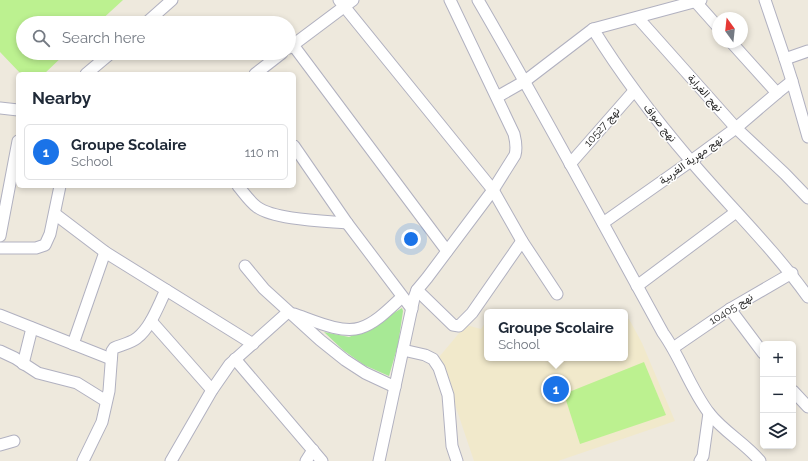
<!DOCTYPE html>
<html lang="en">
<head>
<meta charset="utf-8">
<style>
	body { margin:0; font-family:Raleway,Vazirmatn,sans-serif; background:#f6f6f7; color:#1f2937 }
	.controls { position:absolute; right:12px; bottom:12px; display:grid; overflow:hidden; border-radius:6px; box-shadow:0 2px 6px #0003 }
	.controls button { width:36px; height:36px; display:grid; place-items:center; padding:0; border:0; border-bottom:1px solid #e0e1e3; background:#fff; color:#1f2937; font:20px sans-serif }
	.compass { position:absolute; left:712px; top:12px; width:36px; height:36px; border-radius:50%; background:#fff; box-shadow:0 2px 6px #0003; rotate:345deg }
	.you { position:absolute; left:411px; top:239px; width:14px; height:14px; margin:-10px; border:3px solid #fff; border-radius:50%; background:#1a73e8; box-shadow:0 0 0 6px #1a73e833 }
	.badge { display:grid; place-items:center; width:26px; height:26px; border-radius:50%; background:#1a73e8; color:#fff; font-size:13px; font-weight:700 }
	.pin { position:absolute; translate:-50% -50%; border:2px solid #fff; box-shadow:0 1px 4px #0006 }
	.popup { position:absolute; left:484px; top:309px; width:144px; height:52px; box-sizing:border-box; display:grid; place-content:center; border-radius:6px; background:#fff; filter:drop-shadow(0 1px 3px #0005); font-size:13px; white-space:nowrap; color:#747a83 }
	.popup b { font-size:15px; color:#1f2937 }
	.popup::after { content:''; position:absolute; left:50%; top:100%; margin-left:-8px; border:8px solid transparent; border-top-color:#fff }
	.list { margin:0; padding:0; list-style:none }
	h2 { display:flex; justify-content:space-between; align-items:center; height:52px; margin:0; padding:0 16px; font-size:17px }
	h2 small { font-size:13px; font-weight:400; color:#747a83 }
	.list li { display:grid; grid-template-columns:26px 1fr auto; gap:12px; align-items:center; box-sizing:border-box; height:56px; margin:0 8px 8px; padding:0 8px; border:1px solid #e0e1e3; border-radius:6px }
	.list b { display:block; font-size:15px; white-space:nowrap }
	.list p { margin:0; font-size:13px; white-space:nowrap; color:#747a83 }
	.list em { font-size:13px; font-style:normal; color:#747a83 }
	.icon { flex:none; width:22px; height:22px; fill:none; stroke:currentColor; stroke-width:2; stroke-linecap:round; stroke-linejoin:round }
	.map { position:relative; flex:none; width:808px; height:461px; overflow:hidden }
	.search { position:absolute; background:#fff; box-shadow:0 2px 6px #0003; left:16px; top:16px; width:280px; height:44px; display:flex; align-items:center; gap:10px; box-sizing:border-box; padding:0 14px; border-radius:22px; color:#747a83; font-size:15px }
	.panel { position:absolute; background:#fff; box-shadow:0 2px 6px #0003; left:16px; top:72px; width:280px; height:116px; border-radius:6px }
	.map>svg:first-child { display:block }
	.education { fill:#f1e9cb }
	.green { fill:#a7e995 }
	.pitch { fill:#bcf190 }
	.lines { fill:none; stroke-linecap:round; stroke-linejoin:round }
	.street-casing { stroke:#b1b1c0; stroke-width:13 }
	.street { stroke:#fff; stroke-width:11 }
	.labels { text-anchor:middle; dominant-baseline:central; stroke-width:3; stroke-linejoin:round; paint-order:stroke }
	.street-label { font-size:11px; fill:#2b2b2b; stroke:#fff }
</style>
</head>
<body>
<div class="map">
<svg width="808" height="461" viewBox="0 0 808 461">
	<rect width="100%" height="100%" fill="#eee9dd"/>
	<path class="education" d="M 625,319 L 629,319 L 642,343 L 675,421 L 558,461 L 474,461 L 439,357 L 466,325 L 481,329 L 487,320 L 487,358 L 625,358 Z"/>
	<path class="green" d="M 402,308 L 403,311 L 398,345 L 389,376 L 364,365 L 343,350 L 324,332 L 349,337 L 368,329 Z"/>
	<g class="pitch">
		<path d="M 0,0 L 123,0 L 98,23 L 23,23 L 23,53 L 66,53 L 44,74 L 21,74 L 0,52 Z"/>
		<path d="M 644,362 L 666,415 L 580,444 L 564,394 Z"/>
	</g>
	<g class="lines">
		<defs>
			<g id="street">
				<path d="M 339,0 L 493,190 L 522,241 L 557,294"/>
				<path d="M 478,0 C 542,110 602,222 663,333 C 681,358 690,388 709,413 C 724,432 745,443 760,461"/>
				<path d="M 694,0 L 718,27"/>
				<path d="M 765,0 L 785,59 L 808,51"/>
				<path d="M 638,18 L 736,128 L 785,174 L 808,198"/>
				<path d="M 146,23 L 172,0"/>
				<path d="M 593,29 C 622,76 655,119 691,161 C 730,207 773,248 808,297"/>
				<path d="M 731,42 L 777,93 L 792,81 L 808,137"/>
				<path d="M 293,45 L 447,251"/>
				<path d="M 289,48 L 353,0"/>
				<path d="M 785,59 L 792,81"/>
				<path d="M 86,74 L 111,53"/>
				<path d="M 255,74 L 282,53"/>
				<path d="M 497,97 L 525,81 L 593,29 L 701,0"/>
				<path d="M 0,108 L 18,110"/>
				<path d="M 294,146 L 347,223 L 412,309"/>
				<path d="M 570,164 L 634,91"/>
				<path d="M 238,186 C 244,193 250,202 257,207 C 275,220 325,221 347,223"/>
				<path d="M 55,214 L 105,252 L 253,344"/>
				<path d="M 603,223 L 691,161 L 736,128 L 777,93"/>
				<path d="M 0,236 L 18,141"/>
				<path d="M 0,248 L 36,248 L 45,245 L 50,234 L 60,186"/>
				<path d="M 245,266 L 264,289 L 320,340 L 345,360 L 365,373 L 395,387"/>
				<path d="M 637,286 L 736,212"/>
				<path d="M 417,290 L 453,325 L 459,326 L 472,313 L 522,241"/>
				<path d="M 730,309 L 763,353"/>
				<path d="M 294,314 C 312,320 341,334 360,328 C 376,323 390,308 402,297"/>
				<path d="M 0,315 L 111,359"/>
				<path d="M 151,321 L 212,390"/>
				<path d="M 73,344 L 105,252"/>
				<path d="M 673,348 L 730,309 L 792,273"/>
				<path d="M 403,350 L 425,355 L 433,359 L 439,368 L 448,395 L 452,446 L 457,461"/>
				<path d="M 0,351 L 15,358 L 38,373 L 77,383 L 106,401"/>
				<path d="M 235,359 L 322,461"/>
				<path d="M 23,364 L 32,328"/>
				<path d="M 793,391 L 808,407"/>
				<path d="M 0,445 L 14,441"/>
				<path d="M 83,461 L 102,422 L 109,391 L 112,351 L 114,348 C 121,345 131,343 137,338 C 151,327 158,306 166,290"/>
				<path d="M 171,461 L 212,390 L 230,364 L 288,312"/>
				<path d="M 306,461 L 313,450"/>
				<path d="M 379,461 L 414,298 L 417,290 L 427,278 L 493,190 L 515,155 C 517,148 516,142 514,134 L 450,0"/>
				<path d="M 700,461 L 703,456 L 709,413"/>
			</g>
		</defs>
		<use href="#street" class="street-casing"/>
		<use href="#street" class="street"/>
	</g>
	<g class="labels">
		<g class="street-label">
			<text transform="translate(705 93) rotate(48)">نهج الغرابة</text>
			<text transform="translate(660 123) rotate(51)">نهج صواف</text>
			<text transform="translate(602 127) rotate(-49)">نهج 10527</text>
			<text transform="translate(691 160) rotate(-36)">نهج مهرية الغربية</text>
			<text transform="translate(731 309) rotate(-32)">نهج 10405</text>
		</g>
	</g>
</svg>
<div class="controls">
<button>+</button>
<button>−</button>
<button><svg class="icon" aria-label="layers" viewBox="0 0 24 24"><path d="M12 4l9 5-9 5-9-5zM3 14l9 5 9-5"/></svg></button>
</div>
<svg class="compass" viewBox="-18 -18 36 36"><path d="M0-13l5 13h-10z" fill="#e53935"/><path d="M0 13l5-13h-10z" fill="#747a83"/></svg>
<div class="you"></div>
<div class="pin badge" style="left:556px;top:389px">1</div>
<div class="popup"><b>Groupe Scolaire</b>School</div>
<div class="search"><svg class="icon" aria-label="search" viewBox="0 0 24 24"><circle cx="10" cy="10" r="6"/><path d="M15 15l6 6"/></svg>Search here</div>
<section class="panel">
<h2>Nearby<small></small></h2>
<ul class="list">
<li><span class="badge">1</span><div><b>Groupe Scolaire</b><p>School</p></div><em>110 m</em></li>
</ul>
</section>
</div>
</body>
</html>
